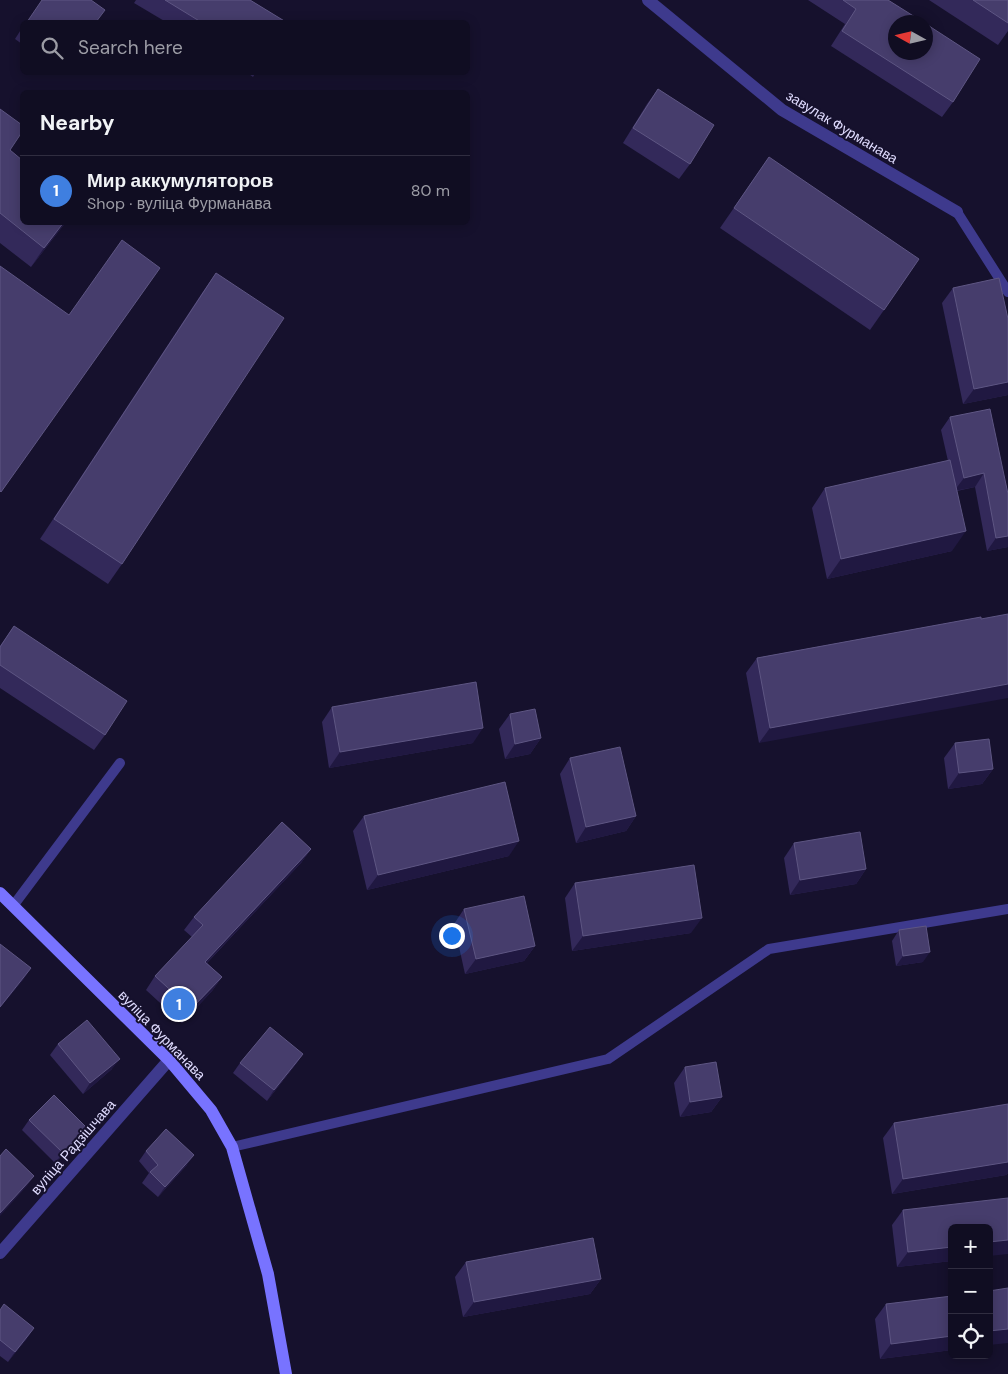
<!DOCTYPE html>
<html lang="en">
<head>
<meta charset="utf-8">
<style>
	body { margin:0; font-family:"DM Sans",sans-serif; background:#19162a; color:#f1f3f6 }
	.controls { position:absolute; right:15px; bottom:15px; display:grid; overflow:hidden; border-radius:8px; box-shadow:0 2px 12px #0003 }
	.controls button { width:45px; height:45px; display:grid; place-items:center; padding:0; border:0; border-bottom:1px solid #302d40; background:#100d22; color:#f1f3f6; font:25px sans-serif }
	.compass { position:absolute; left:888px; top:15px; width:45px; height:45px; border-radius:50%; background:#100d22; box-shadow:0 2px 12px #0003; rotate:278deg }
	.you { position:absolute; left:451px; top:935px; width:18px; height:18px; margin:-12px; border:4px solid #fff; border-radius:50%; background:#1a73e8; box-shadow:0 0 0 8px #1a73e833 }
	.badge { display:grid; place-items:center; width:32px; height:32px; border-radius:50%; background:#b45309; color:#fff; font-size:16px; font-weight:700 }
	.pin { position:absolute; translate:-50% -50%; border:2px solid #fff; box-shadow:0 1px 5px #0006 }
	.list { margin:0; padding:0; list-style:none }
	h2 { display:flex; justify-content:space-between; align-items:center; height:65px; margin:0; padding:0 20px; font-size:21px }
	h2 small { font-size:16px; font-weight:400; color:#9c9ca5 }
	.list li { display:grid; grid-template-columns:32px 1fr auto; gap:15px; align-items:center; box-sizing:border-box; height:70px; padding:0 20px; border-top:1px solid #302d40 }
	.list b { display:block; font-size:19px; white-space:nowrap }
	.list p { margin:0; font-size:16px; white-space:nowrap; color:#9c9ca5 }
	.list em { font-size:16px; font-style:normal; color:#9c9ca5 }
	.icon { flex:none; width:28px; height:28px; fill:none; stroke:currentColor; stroke-width:2; stroke-linecap:round; stroke-linejoin:round }
	.map { position:relative; flex:none; width:1008px; height:1374px; overflow:hidden }
	.search { position:absolute; background:#100d22; box-shadow:0 2px 12px #0003; left:20px; top:20px; width:450px; height:55px; display:flex; align-items:center; gap:12px; box-sizing:border-box; padding:0 18px; border-radius:8px; color:#9c9ca5; font-size:19px }
	.panel { position:absolute; background:#100d22; box-shadow:0 2px 12px #0003; left:20px; top:90px; width:450px; height:135px; border-radius:8px }
	.map>svg:first-child { display:block }
	.lines { fill:none; stroke-linecap:round; stroke-linejoin:round }
	.lane { stroke:#3e3a8d; stroke-width:10 }
	.street { stroke:#3e3a8d; stroke-width:12 }
	.secondary { stroke:#7873ff; stroke-width:12 }
	.wall { fill:#33295a }
	.shaded-wall { fill:#201841 }
	.building { fill:#463d6c; stroke:#5e5683 }
	.labels { text-anchor:middle; dominant-baseline:central; stroke-width:4; stroke-linejoin:round; paint-order:stroke }
	.street-label { font-size:14px; fill:#e0dcff; stroke:#16112d }
</style>
</head>
<body>
<div class="map">
<svg width="1008" height="1374" viewBox="0 0 1008 1374">
	<rect width="100%" height="100%" fill="#16112d"/>
	<g class="lines">
		<g class="lane">
			<path d="M 957,212 L 1008,292"/>
			<path d="M 13,906 L 120,763"/>
			<path d="M 232,1147 L 608,1059 L 769,949 L 1008,909"/>
		</g>
		<g class="street">
			<path d="M 648,0 L 782,110 L 957,212"/>
			<path d="M 0,1253 L 169,1060"/>
		</g>
		<path class="secondary" d="M 0,893 L 169,1060 L 211,1110 L 232,1147 L 268,1274 L 286,1374"/>
	</g>
	<g class="wall">
		<path d="M 136,0 L 250,0 L 286,22 L 166,22 L 134,3 Z"/>
		<path d="M 808,0 L 888,0 L 953,102 L 942,117 L 831,46 L 845,24 Z"/>
		<path d="M 929,0 L 1008,0 L 1008,31 L 998,45 Z"/>
		<path d="M 22,28 L 22,44 L 15,39 Z"/>
		<path d="M 246,72 L 256,72 L 253,77 Z"/>
		<path d="M 658,89 L 690,164 L 679,179 L 623,143 L 647,104 Z"/>
		<path d="M 0,109 L 10,150 L 22,222 L 66,222 L 31,267 L 0,243 Z"/>
		<path d="M 769,157 L 884,310 L 870,330 L 720,228 Z"/>
		<path d="M 216,273 L 122,564 L 108,584 L 40,539 L 202,293 Z"/>
		<path d="M 953,288 L 1008,319 L 1008,395 L 963,404 L 942,303 Z"/>
		<path d="M 990,409 L 1008,547 L 987,551 L 975,487 L 957,491 L 952,551 L 827,579 L 812,508 L 825,488 L 948,461 L 941,430 L 950,417 Z"/>
		<path d="M 981,617 L 759,743 L 746,673 L 757,658 Z"/>
		<path d="M 14,626 L 105,735 L 94,750 L 0,688 L 0,646 Z"/>
		<path d="M 332,707 L 473,743 L 329,768 L 322,722 Z"/>
		<path d="M 510,714 L 541,738 L 530,754 L 505,759 L 499,729 Z"/>
		<path d="M 955,743 L 993,769 L 982,784 L 948,789 L 944,758 Z"/>
		<path d="M 570,758 L 636,816 L 626,831 L 576,843 L 560,774 Z"/>
		<path d="M 364,816 L 509,856 L 367,890 L 353,831 Z"/>
		<path d="M 794,843 L 866,869 L 856,884 L 790,895 L 784,858 Z"/>
		<path d="M 311,849 L 301,863 L 207,963 L 222,977 L 212,991 L 182,1023 L 146,990 L 155,976 L 192,937 L 184,930 L 194,917 Z"/>
		<path d="M 575,883 L 691,933 L 572,951 L 565,898 Z"/>
		<path d="M 464,909 L 535,946 L 524,961 L 465,974 L 454,924 Z"/>
		<path d="M 899,930 L 923,962 L 896,966 L 892,941 Z"/>
		<path d="M 58,1044 L 112,1069 L 83,1094 L 50,1055 Z"/>
		<path d="M 303,1054 L 296,1064 L 267,1101 L 233,1073 L 240,1063 Z"/>
		<path d="M 685,1067 L 722,1097 L 711,1112 L 680,1117 L 674,1083 Z"/>
		<path d="M 1008,1107 L 1008,1173 L 1006,1175 L 892,1194 L 883,1138 L 894,1123 Z"/>
		<path d="M 29,1120 L 87,1128 L 79,1139 L 55,1163 L 22,1130 Z"/>
		<path d="M 146,1151 L 187,1165 L 158,1197 L 142,1183 L 149,1173 L 139,1161 Z"/>
		<path d="M 903,1210 L 952,1228 L 952,1261 L 897,1267 L 892,1225 Z"/>
		<path d="M 466,1262 L 601,1279 L 590,1294 L 463,1317 L 455,1277 Z"/>
		<path d="M 952,1296 L 952,1350 L 880,1359 L 875,1319 L 886,1304 Z"/>
		<path d="M 0,1310 L 34,1328 L 8,1362 L 0,1356 Z"/>
	</g>
	<g class="shaded-wall">
		<path d="M 64,222 L 66,222 L 31,267 L 44,248 Z"/>
		<path d="M 1008,382 L 1008,395 L 963,404 L 974,389 Z"/>
		<path d="M 984,473 L 975,487 L 954,491 L 964,478 Z"/>
		<path d="M 966,531 L 952,551 L 827,579 L 841,559 Z"/>
		<path d="M 1008,536 L 1008,547 L 987,551 L 996,538 Z"/>
		<path d="M 1008,684 L 1008,698 L 759,743 L 770,728 Z"/>
		<path d="M 483,728 L 473,743 L 329,768 L 340,752 Z"/>
		<path d="M 541,738 L 530,754 L 505,759 L 515,744 Z"/>
		<path d="M 993,769 L 982,784 L 948,789 L 959,773 Z"/>
		<path d="M 636,816 L 626,831 L 576,843 L 586,827 Z"/>
		<path d="M 519,841 L 509,856 L 367,890 L 378,875 Z"/>
		<path d="M 311,849 L 301,863 L 195,975 L 205,962 Z"/>
		<path d="M 866,869 L 856,884 L 790,895 L 800,880 Z"/>
		<path d="M 702,918 L 691,933 L 572,951 L 583,936 Z"/>
		<path d="M 535,946 L 524,961 L 465,974 L 476,959 Z"/>
		<path d="M 930,952 L 923,962 L 896,966 L 903,956 Z"/>
		<path d="M 31,968 L 24,979 L 0,1008 L 0,1007 Z"/>
		<path d="M 222,977 L 212,991 L 182,1023 L 191,1009 Z"/>
		<path d="M 303,1054 L 296,1064 L 267,1101 L 274,1090 Z"/>
		<path d="M 120,1059 L 112,1069 L 83,1094 L 90,1083 Z"/>
		<path d="M 722,1097 L 711,1112 L 680,1117 L 690,1102 Z"/>
		<path d="M 87,1128 L 79,1139 L 55,1163 L 63,1153 Z"/>
		<path d="M 194,1155 L 187,1165 L 158,1197 L 165,1187 Z"/>
		<path d="M 1008,1162 L 1008,1173 L 1006,1175 L 892,1194 L 903,1179 Z"/>
		<path d="M 34,1176 L 27,1186 L 0,1216 L 0,1213 Z"/>
		<path d="M 1008,1240 L 1008,1254 L 989,1256 L 989,1242 Z"/>
		<path d="M 952,1247 L 952,1261 L 897,1267 L 908,1252 Z"/>
		<path d="M 601,1279 L 590,1294 L 463,1317 L 474,1302 Z"/>
		<path d="M 34,1328 L 27,1339 L 8,1362 L 15,1352 Z"/>
		<path d="M 1008,1329 L 1008,1343 L 989,1345 L 989,1331 Z"/>
		<path d="M 952,1336 L 952,1350 L 880,1359 L 891,1344 Z"/>
	</g>
	<g class="building">
		<path d="M 42,0 L 91,0 L 105,10 L 96,22 L 27,22 Z"/>
		<path d="M 165,0 L 250,0 L 286,22 L 201,22 Z"/>
		<path d="M 843,0 L 888,0 L 923,22 L 896,22 L 896,52 L 926,52 L 926,24 L 980,59 L 953,102 L 842,31 L 856,9 Z"/>
		<path d="M 973,0 L 1008,0 L 1008,23 Z"/>
		<path d="M 658,89 L 714,125 L 690,164 L 633,128 Z"/>
		<path d="M 0,109 L 22,125 L 22,132 L 10,150 L 22,160 L 22,222 L 64,222 L 44,248 L 0,213 Z"/>
		<path d="M 769,157 L 919,259 L 884,310 L 734,208 Z"/>
		<path d="M 122,240 L 160,268 L 1,492 L 0,491 L 0,266 L 69,315 Z"/>
		<path d="M 216,273 L 284,318 L 122,564 L 54,519 Z"/>
		<path d="M 999,278 L 1008,319 L 1008,382 L 974,389 L 953,288 Z"/>
		<path d="M 990,409 L 1008,494 L 1008,536 L 996,538 L 984,473 L 964,478 L 950,417 Z"/>
		<path d="M 950,460 L 966,531 L 841,559 L 825,488 Z"/>
		<path d="M 1008,614 L 1008,684 L 770,728 L 757,658 L 981,617 L 981,619 Z"/>
		<path d="M 14,626 L 127,701 L 105,735 L 0,665 L 0,647 Z"/>
		<path d="M 476,682 L 483,728 L 340,752 L 332,707 Z"/>
		<path d="M 535,709 L 541,738 L 515,744 L 510,714 Z"/>
		<path d="M 989,739 L 993,769 L 959,773 L 955,743 Z"/>
		<path d="M 620,747 L 636,816 L 586,827 L 570,758 Z"/>
		<path d="M 505,782 L 519,841 L 378,875 L 364,816 Z"/>
		<path d="M 282,822 L 311,849 L 205,962 L 222,977 L 191,1009 L 155,976 L 203,925 L 194,917 Z"/>
		<path d="M 860,832 L 866,869 L 800,880 L 794,843 Z"/>
		<path d="M 694,865 L 702,918 L 583,936 L 575,883 Z"/>
		<path d="M 524,896 L 535,946 L 476,959 L 464,909 Z"/>
		<path d="M 926,926 L 930,952 L 903,956 L 899,930 Z"/>
		<path d="M 0,944 L 31,968 L 0,1007 Z"/>
		<path d="M 87,1020 L 120,1059 L 90,1083 L 58,1044 Z"/>
		<path d="M 270,1027 L 303,1054 L 274,1090 L 240,1063 Z"/>
		<path d="M 716,1062 L 722,1097 L 690,1102 L 685,1067 Z"/>
		<path d="M 54,1095 L 87,1128 L 63,1153 L 29,1120 Z"/>
		<path d="M 1008,1104 L 1008,1162 L 903,1179 L 894,1123 Z"/>
		<path d="M 166,1129 L 194,1155 L 165,1187 L 150,1172 L 158,1165 L 146,1151 Z"/>
		<path d="M 6,1149 L 34,1176 L 0,1213 L 0,1156 Z"/>
		<path d="M 1008,1198 L 1008,1240 L 989,1242 L 989,1228 L 952,1228 L 952,1247 L 908,1252 L 903,1210 Z"/>
		<path d="M 593,1238 L 601,1279 L 474,1302 L 466,1262 Z"/>
		<path d="M 1008,1288 L 1008,1329 L 989,1331 L 989,1291 Z"/>
		<path d="M 952,1296 L 952,1336 L 891,1344 L 886,1304 Z"/>
		<path d="M 4,1304 L 34,1328 L 15,1352 L 0,1340 L 0,1310 Z"/>
	</g>
	<g class="labels">
		<g class="street-label">
			<text transform="translate(842 127) rotate(31)">завулак Фурманава</text>
			<text transform="translate(162 1035) rotate(46)">вуліца Фурманава</text>
			<text transform="translate(73 1147) rotate(-49)">вуліца Радзішчава</text>
		</g>
	</g>
</svg>
<div class="controls">
<button>+</button>
<button>−</button>
<button><svg class="icon" aria-label="locate" viewBox="0 0 24 24"><circle cx="12" cy="12" r="6"/><path d="M12 2v4M12 18v4M2 12h4M18 12h4"/></svg></button>
</div>
<svg class="compass" viewBox="-18 -18 36 36"><path d="M0-13l5 13h-10z" fill="#e53935"/><path d="M0 13l5-13h-10z" fill="#9c9ca5"/></svg>
<div class="you"></div>
<div class="pin badge" style="left:179px;top:1004px;background:#3f7fe0">1</div>
<div class="search"><svg class="icon" aria-label="search" viewBox="0 0 24 24"><circle cx="10" cy="10" r="6"/><path d="M15 15l6 6"/></svg>Search here</div>
<section class="panel">
<h2>Nearby<small></small></h2>
<ul class="list">
<li><span class="badge" style="background:#3f7fe0">1</span><div><b>Мир аккумуляторов</b><p>Shop · вуліца Фурманава</p></div><em>80 m</em></li>
</ul>
</section>
</div>
</body>
</html>
